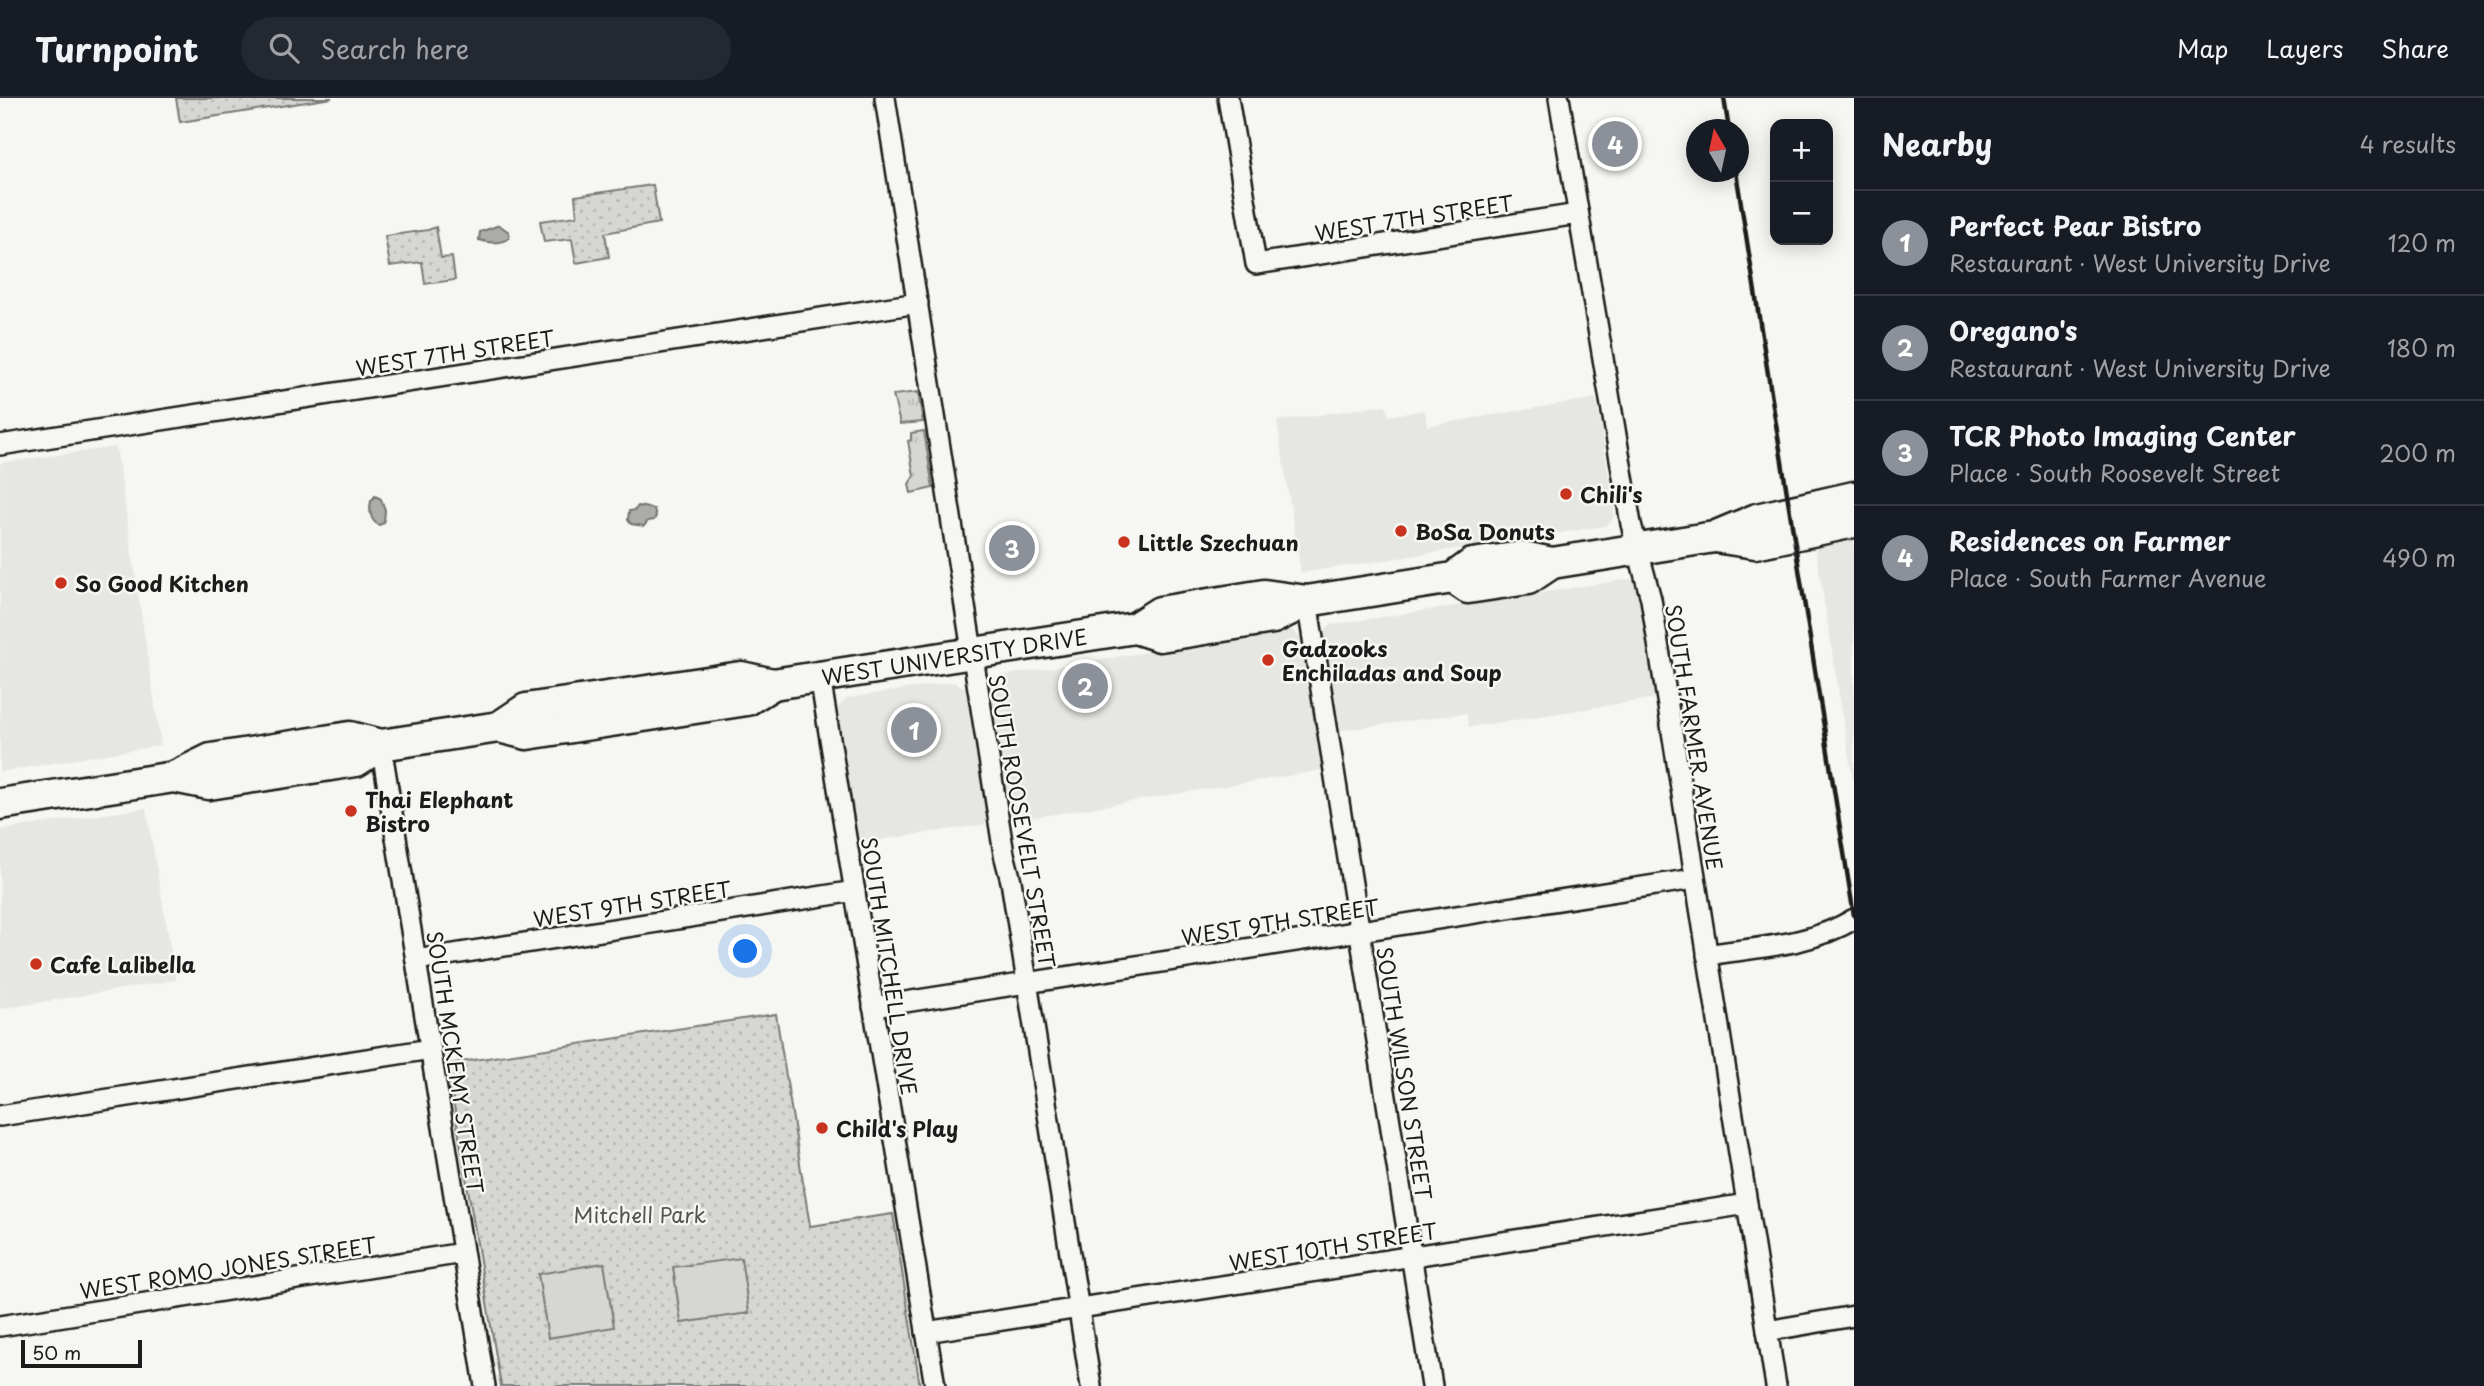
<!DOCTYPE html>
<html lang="en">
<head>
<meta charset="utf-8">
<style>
	body { margin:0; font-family:"Playpen Sans",sans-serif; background:#242831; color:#f1f3f6 }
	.controls { position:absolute; right:21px; top:21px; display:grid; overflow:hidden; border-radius:14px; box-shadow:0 4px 18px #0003 }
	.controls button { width:63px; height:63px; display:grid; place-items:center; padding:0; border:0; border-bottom:2px solid #363941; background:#171b24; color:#f1f3f6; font:35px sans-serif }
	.compass { position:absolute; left:1686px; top:21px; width:63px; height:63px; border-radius:50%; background:#171b24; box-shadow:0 4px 18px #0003; rotate:351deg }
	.scale { position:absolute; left:21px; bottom:18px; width:121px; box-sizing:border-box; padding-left:7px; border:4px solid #1c1c1c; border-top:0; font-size:19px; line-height:24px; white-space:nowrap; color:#1c1c1c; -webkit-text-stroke:5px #f6f6f2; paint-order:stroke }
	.you { position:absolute; left:746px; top:854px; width:24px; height:24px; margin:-18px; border:5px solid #fff; border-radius:50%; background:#1a73e8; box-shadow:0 0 0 10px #1a73e833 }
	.badge { display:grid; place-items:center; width:46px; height:46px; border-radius:50%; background:#8c9099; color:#fff; font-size:23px; font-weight:700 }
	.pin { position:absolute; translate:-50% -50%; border:4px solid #fff; box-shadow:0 2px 7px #0006 }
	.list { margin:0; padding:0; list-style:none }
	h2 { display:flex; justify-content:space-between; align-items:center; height:91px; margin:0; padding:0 28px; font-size:30px }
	h2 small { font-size:23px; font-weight:400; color:#9ea1a6 }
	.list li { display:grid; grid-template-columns:46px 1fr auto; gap:21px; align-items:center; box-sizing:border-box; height:105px; padding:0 28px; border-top:2px solid #363941 }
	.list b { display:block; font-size:26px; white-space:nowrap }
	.list p { margin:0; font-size:23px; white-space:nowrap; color:#9ea1a6 }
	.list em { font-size:23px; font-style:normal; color:#9ea1a6 }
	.icon { flex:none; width:38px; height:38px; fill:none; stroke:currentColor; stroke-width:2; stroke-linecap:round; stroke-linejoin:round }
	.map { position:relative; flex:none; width:1854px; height:1288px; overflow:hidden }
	header { display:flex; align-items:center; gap:42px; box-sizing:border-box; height:98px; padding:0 35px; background:#171b24; border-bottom:2px solid #363941 }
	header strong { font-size:33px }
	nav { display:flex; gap:38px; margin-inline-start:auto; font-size:24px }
	.search { width:490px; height:63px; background:#242831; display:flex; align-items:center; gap:18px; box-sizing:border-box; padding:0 24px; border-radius:38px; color:#9ea1a6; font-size:26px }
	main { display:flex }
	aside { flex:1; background:#171b24 }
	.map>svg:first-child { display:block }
	.built { fill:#e6e6e2 }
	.grass { fill:url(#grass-tufts); stroke:#797977; stroke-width:2 }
	.park { fill:url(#park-dots); stroke:#797977; stroke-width:2 }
	.garden { fill:#d6d6d2; stroke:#797977; stroke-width:2 }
	.water { fill:#acaca9; stroke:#727271; stroke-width:2 }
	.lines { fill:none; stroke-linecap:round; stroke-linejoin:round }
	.minor-casing { stroke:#1c1c1c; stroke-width:24 }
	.primary-casing { stroke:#1c1c1c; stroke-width:35 }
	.minor { stroke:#f6f6f2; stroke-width:19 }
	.primary { stroke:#f6f6f2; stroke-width:30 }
	.rail { stroke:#1c1c1c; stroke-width:4.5 }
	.poi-dot { fill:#c8321e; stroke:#f6f6f2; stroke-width:2.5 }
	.labels { text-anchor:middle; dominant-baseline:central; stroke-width:5; stroke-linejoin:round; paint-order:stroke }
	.street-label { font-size:21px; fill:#1c1c1c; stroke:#f6f6f2 }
	.poi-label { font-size:21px; font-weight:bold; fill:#1c1c1c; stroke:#f6f6f2; text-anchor:start }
	.park-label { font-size:21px; fill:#545453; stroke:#f6f6f2 }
</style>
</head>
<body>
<header>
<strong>Turnpoint</strong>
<div class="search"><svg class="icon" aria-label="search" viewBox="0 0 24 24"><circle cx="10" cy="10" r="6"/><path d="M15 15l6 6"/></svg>Search here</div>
<nav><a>Map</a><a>Layers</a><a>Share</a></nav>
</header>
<main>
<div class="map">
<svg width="1854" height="1288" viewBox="0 0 1854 1288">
	<defs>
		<pattern id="grass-tufts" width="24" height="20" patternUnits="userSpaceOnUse" patternTransform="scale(1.75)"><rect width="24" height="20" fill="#d6d6d2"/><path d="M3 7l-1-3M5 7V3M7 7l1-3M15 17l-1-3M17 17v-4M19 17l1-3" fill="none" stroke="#b7b7b4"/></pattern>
		<pattern id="park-dots" width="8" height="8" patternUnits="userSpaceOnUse" patternTransform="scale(1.75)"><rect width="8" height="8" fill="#d6d6d2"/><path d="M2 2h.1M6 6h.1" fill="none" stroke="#b7b7b4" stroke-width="1.8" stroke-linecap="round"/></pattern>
	</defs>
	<rect width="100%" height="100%" fill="#f6f6f2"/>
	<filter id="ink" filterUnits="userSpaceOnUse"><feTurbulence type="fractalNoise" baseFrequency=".0143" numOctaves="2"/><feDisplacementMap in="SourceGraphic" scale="14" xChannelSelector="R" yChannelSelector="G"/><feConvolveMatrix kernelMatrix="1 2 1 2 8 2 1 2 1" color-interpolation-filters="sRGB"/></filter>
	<g filter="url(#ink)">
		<g class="built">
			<path d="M 1596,300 L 1614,410 L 1613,421 L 1606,428 L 1301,475 L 1277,323 L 1386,307 L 1389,318 L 1425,312 L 1427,328 Z"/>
			<path d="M 116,349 L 161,647 L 0,674 L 0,365 Z"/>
			<path d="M 1854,437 L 1854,682 L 1853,682 L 1815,447 Z"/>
			<path d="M 1630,481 L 1635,482 L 1637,487 L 1656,600 L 1469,629 L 1466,615 L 1336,633 L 1323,538 L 1326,531 L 1330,527 Z"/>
			<path d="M 1282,532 L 1292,532 L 1300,540 L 1323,672 L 1011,723 L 990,586 L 995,579 Z"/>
			<path d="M 953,584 L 965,590 L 988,726 L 858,745 L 838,610 L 847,600 Z"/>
			<path d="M 146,710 L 176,882 L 0,911 L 0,732 Z"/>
		</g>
		<g class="grass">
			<path d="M 918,294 L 923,324 L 900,326 L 893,297 Z"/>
			<path d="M 924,333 L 933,390 L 911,395 L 909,386 L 914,378 L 908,343 L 911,342 L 911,335 Z"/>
		</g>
		<g class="park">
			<path d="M 176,0 L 332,0 L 180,24 Z"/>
			<path d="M 653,87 L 659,125 L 605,135 L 609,159 L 576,165 L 572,141 L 544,144 L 540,123 L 577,118 L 575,98 Z"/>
			<path d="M 436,129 L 441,160 L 452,159 L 455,182 L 425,186 L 422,164 L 390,168 L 385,138 L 428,132 Z"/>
			<path d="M 776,916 L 810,1128 L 893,1116 L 920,1288 L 501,1288 L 447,966 Z"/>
		</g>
		<g class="garden">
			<path d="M 741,1160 L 749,1215 L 681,1225 L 673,1169 Z"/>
			<path d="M 604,1165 L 614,1229 L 548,1240 L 538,1176 Z"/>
		</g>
		<g class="water">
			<path d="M 499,127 L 509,134 L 509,140 C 500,147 489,145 479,142 L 480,134 Z"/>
			<path d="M 375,398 L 381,401 L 385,412 L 384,425 L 379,427 C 370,423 369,412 371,403 Z"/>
			<path d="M 638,408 L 654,411 L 656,418 L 654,422 L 648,423 L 644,428 L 631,426 L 628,422 L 629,413 L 635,412 Z"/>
		</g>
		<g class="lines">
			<defs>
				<g id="minor">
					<path d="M 885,0 L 1004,756 L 1011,783 L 1091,1288"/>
					<path d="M 1228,0 L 1256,166 L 1578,116"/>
					<path d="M 1559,0 L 1631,426 L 1651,501 L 1776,1288"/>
					<path d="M 0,347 L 918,205"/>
					<path d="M 1307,503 L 1432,1288"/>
					<path d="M 820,579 L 935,1288"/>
					<path d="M 381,647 L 485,1288"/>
					<path d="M 1707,857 C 1757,849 1810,848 1854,821"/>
					<path d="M 416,862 L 855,793"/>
					<path d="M 873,909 L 1694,781"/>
					<path d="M 0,1018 L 431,951"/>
					<path d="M 0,1228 L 463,1155"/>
					<path d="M 1767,1233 L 1854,1218"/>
					<path d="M 926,1234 L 1747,1106"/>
				</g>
				<g id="primary">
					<path d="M 1715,439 L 1755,445 L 1854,424"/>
					<path d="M 1453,480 L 1468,490 L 1528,481 L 1552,465"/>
					<path d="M 1135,530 L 1160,538 L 1186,534 L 1273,520 L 1307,503"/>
					<path id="s1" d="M 499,629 L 526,611 L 741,579 L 773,586 L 1135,530 L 1160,514 L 1264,497 L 1307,503 L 1453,480 L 1472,466 L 1522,459 L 1552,465 L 1714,439 L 1757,421 L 1854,399"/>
					<path d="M 174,679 L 209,686 L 356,663 L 381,647"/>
					<path d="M 0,706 L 174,679 L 211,661 L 350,639 L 381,647 L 499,629 L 527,636 L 747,602 L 773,586"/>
				</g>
			</defs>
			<use href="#minor" class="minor-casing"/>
			<use href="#primary" class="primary-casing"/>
			<use href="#minor" class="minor"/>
			<use href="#primary" class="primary"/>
			<g class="rail">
				<path d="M 1724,0 L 1729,32"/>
				<path d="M 1736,74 L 1854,818"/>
			</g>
		</g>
	</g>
	<g class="poi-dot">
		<circle cx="1566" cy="396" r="7"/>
		<circle cx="1401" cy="433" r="7"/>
		<circle cx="1124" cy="444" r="7"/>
		<circle cx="61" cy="485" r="7"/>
		<circle cx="1268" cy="562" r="7"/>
		<circle cx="351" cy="713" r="7"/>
		<circle cx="36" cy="866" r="7"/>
		<circle cx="822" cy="1030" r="7"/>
	</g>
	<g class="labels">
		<g class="street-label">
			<text transform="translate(1414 119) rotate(-9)">WEST 7TH STREET</text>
			<text transform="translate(455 254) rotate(-9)">WEST 7TH STREET</text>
			<text stroke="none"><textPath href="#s1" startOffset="466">WEST UNIVERSITY DRIVE</textPath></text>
			<text transform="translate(1695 639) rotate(81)">SOUTH FARMER AVENUE</text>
			<text transform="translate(1023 723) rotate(80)">SOUTH ROOSEVELT STREET</text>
			<text transform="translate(632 805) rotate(-9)">WEST 9TH STREET</text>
			<text transform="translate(1280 823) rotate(-9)">WEST 9TH STREET</text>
			<text transform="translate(890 868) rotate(81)">SOUTH MITCHELL DRIVE</text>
			<text transform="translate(456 964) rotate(81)">SOUTH MCKEMY STREET</text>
			<text transform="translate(1405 975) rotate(81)">SOUTH WILSON STREET</text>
			<text transform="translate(1333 1148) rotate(-9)">WEST 10TH STREET</text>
			<text transform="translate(228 1169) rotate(-9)">WEST ROMO JONES STREET</text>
		</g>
		<g class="poi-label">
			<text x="1580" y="396">Chili's</text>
			<text x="1415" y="433">BoSa Donuts</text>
			<text x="1138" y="444">Little Szechuan</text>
			<text x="75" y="485">So Good Kitchen</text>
			<text x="1282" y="550">Gadzooks<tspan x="1282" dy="24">Enchiladas and Soup</tspan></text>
			<text x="365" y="701">Thai Elephant<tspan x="365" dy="24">Bistro</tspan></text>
			<text x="50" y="866">Cafe Lalibella</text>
			<text x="836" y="1030">Child's Play</text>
		</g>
		<g class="park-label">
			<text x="640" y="1116">Mitchell Park</text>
		</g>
	</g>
</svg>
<div class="controls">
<button>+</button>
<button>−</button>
</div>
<svg class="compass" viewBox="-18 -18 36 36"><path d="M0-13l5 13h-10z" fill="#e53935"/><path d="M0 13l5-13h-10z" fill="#9ea1a6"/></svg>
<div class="scale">50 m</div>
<div class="you"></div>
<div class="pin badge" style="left:914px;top:632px">1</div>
<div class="pin badge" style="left:1085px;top:588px">2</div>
<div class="pin badge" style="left:1012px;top:450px">3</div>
<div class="pin badge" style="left:1615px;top:46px">4</div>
</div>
<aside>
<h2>Nearby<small>4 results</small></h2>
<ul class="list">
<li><span class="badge">1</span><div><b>Perfect Pear Bistro</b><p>Restaurant · West University Drive</p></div><em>120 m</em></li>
<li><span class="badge">2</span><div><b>Oregano's</b><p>Restaurant · West University Drive</p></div><em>180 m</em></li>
<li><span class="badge">3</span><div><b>TCR Photo Imaging Center</b><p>Place · South Roosevelt Street</p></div><em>200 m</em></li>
<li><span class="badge">4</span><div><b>Residences on Farmer</b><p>Place · South Farmer Avenue</p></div><em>490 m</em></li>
</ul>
</aside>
</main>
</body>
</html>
